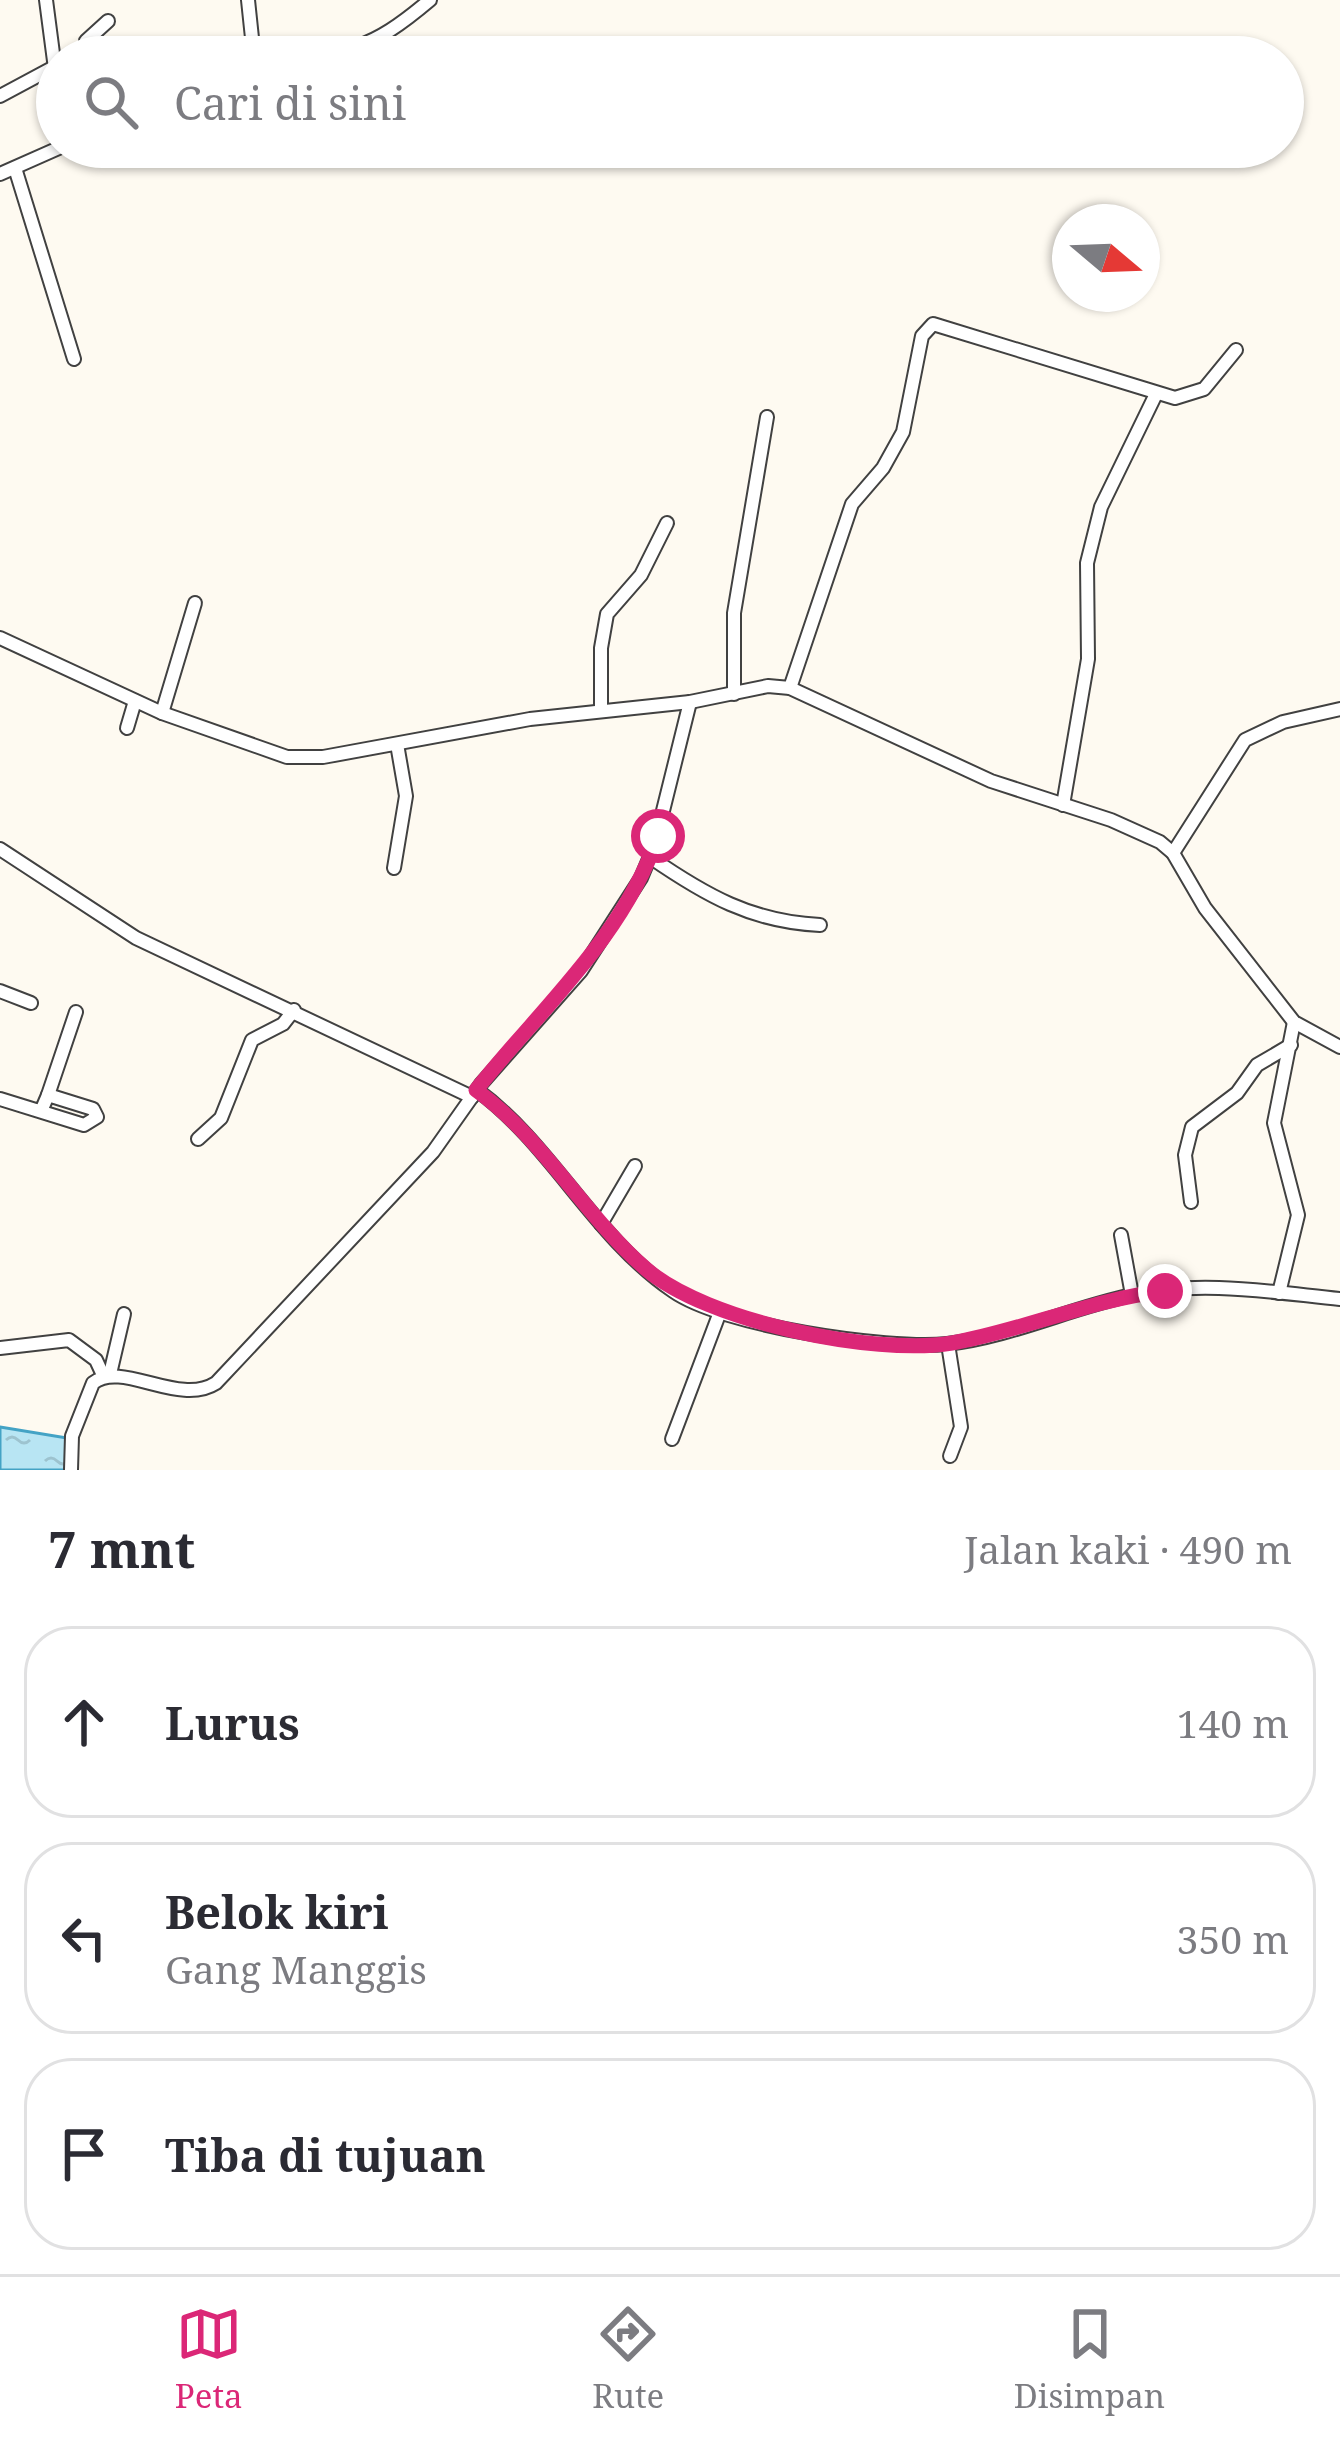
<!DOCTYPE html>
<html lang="id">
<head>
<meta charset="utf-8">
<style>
	body { margin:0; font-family:"Noto Serif",serif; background:#f7f7f7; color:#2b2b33 }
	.compass { position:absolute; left:1052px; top:204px; width:108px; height:108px; border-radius:50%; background:#fff; box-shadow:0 3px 9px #0004; rotate:109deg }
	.stop { position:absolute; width:36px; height:36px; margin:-27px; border:9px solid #db2777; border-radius:50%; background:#fff }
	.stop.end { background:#db2777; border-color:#fff; box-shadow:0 3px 12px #0008 }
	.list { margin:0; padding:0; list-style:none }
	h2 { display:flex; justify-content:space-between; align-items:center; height:156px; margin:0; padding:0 48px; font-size:51px }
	h2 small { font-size:39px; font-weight:400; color:#7c7c81 }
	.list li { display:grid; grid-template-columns:78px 1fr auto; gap:36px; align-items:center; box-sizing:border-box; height:192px; margin:0 24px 24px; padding:0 24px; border:3px solid #e1e1e2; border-radius:48px }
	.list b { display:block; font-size:45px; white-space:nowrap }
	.list p { margin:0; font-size:39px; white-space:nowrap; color:#7c7c81 }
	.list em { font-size:39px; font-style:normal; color:#7c7c81 }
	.icon { flex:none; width:66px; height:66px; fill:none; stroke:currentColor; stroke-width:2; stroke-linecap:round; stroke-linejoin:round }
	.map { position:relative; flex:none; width:1340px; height:1470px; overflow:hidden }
	.search { position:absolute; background:#fff; box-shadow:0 3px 9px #0004; left:36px; right:36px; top:36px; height:132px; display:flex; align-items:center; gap:30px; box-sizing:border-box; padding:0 42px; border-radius:66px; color:#7c7c81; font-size:45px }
	.sheet { height:804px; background:#fff }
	nav { display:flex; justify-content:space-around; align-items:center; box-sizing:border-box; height:168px; border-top:3px solid #e1e1e2; background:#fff; font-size:33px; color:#7c7c81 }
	nav a { display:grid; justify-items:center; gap:6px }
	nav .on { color:#db2777 }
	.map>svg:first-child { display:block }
	.water { fill:url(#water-ripples); stroke:#44a3c5; stroke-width:3 }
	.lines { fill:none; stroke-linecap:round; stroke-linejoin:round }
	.street-casing { stroke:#414141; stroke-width:16 }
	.street { stroke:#fff; stroke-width:12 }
	.route { stroke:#db2777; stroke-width:15 }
</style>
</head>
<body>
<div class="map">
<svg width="1340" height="1470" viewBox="0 0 1340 1470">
	<defs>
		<pattern id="water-ripples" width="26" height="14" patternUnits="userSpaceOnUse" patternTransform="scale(3)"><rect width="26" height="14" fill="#b8e5f3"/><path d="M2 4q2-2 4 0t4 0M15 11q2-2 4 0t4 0" fill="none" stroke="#9dc3cf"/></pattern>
	</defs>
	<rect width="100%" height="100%" fill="#fefaf1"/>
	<path class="water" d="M 0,1427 L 67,1438 L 65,1470 L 0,1470 Z"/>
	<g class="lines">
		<defs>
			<g id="street">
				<path d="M 46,0 L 57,84"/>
				<path d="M 248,0 L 254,57"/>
				<path d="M 86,57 L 86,41 L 108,21"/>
				<path d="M 265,57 C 347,53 366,54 430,0"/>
				<path d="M 0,96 L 56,66"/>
				<path d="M 15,168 L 74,359"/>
				<path d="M 0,174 L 61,147"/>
				<path d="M 0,638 L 162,713 L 287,757 L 323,757 L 530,719 L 690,702 L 768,686 L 790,688 L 991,781 L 1111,820 L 1160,842 L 1173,853 L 1205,908 L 1294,1022 L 1340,1047"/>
				<path d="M 790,688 L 852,504 L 883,468 L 903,432 L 922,336 L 933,324 L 1175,398 L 1204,389 L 1236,350"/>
				<path d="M 734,694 L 734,613 L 767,417"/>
				<path d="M 601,710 L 601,648 L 607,614 L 641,575 L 667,523"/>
				<path d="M 162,713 L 195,603"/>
				<path d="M 127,728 L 135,701"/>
				<path d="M 1063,805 L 1088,659 L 1087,563 L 1101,507 L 1156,394"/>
				<path d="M 0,849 L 136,938 L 472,1097"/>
				<path d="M 1173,853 L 1245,740 L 1283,722 L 1340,709"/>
				<path d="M 650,857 C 705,895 752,922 820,925"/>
				<path d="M 394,868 L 406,796 L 397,744"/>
				<path d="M 0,991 L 31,1003"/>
				<path d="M 477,1090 C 552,1145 594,1237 673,1291 C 723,1326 886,1350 947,1344 C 1010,1337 1070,1308 1132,1295 C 1201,1280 1270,1292 1340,1299"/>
				<path d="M 48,1095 L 76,1012"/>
				<path d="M 0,1099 L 84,1125 L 97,1117 L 93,1109 L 48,1095 L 42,1109"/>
				<path d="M 198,1139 L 221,1118 L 252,1040 L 283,1024 L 294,1010"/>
				<path d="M 1191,1202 L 1185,1155 L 1192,1127 L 1237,1093 L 1257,1065 L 1291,1045"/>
				<path d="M 601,1224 L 635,1166"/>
				<path d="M 1121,1235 L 1132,1295"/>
				<path d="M 1279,1293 L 1298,1215 L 1274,1123 L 1294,1022"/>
				<path d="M 948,1344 L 961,1427 L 950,1456"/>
				<path d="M 0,1348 L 69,1340 L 96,1360 L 103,1375"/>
				<path d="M 110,1374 L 124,1314"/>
				<path d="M 672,1439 L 720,1312"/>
				<path d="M 71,1470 L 72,1436 L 93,1383 C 122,1360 179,1407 216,1383 L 433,1152 L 481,1084 L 581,971 L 641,878 L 654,847 L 690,702"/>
			</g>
		</defs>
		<use href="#street" class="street-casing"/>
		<use href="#street" class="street"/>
	</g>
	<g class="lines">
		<path class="route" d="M 658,836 C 622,939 542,1007 476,1090 C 543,1138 584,1215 646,1269 C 706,1321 873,1356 952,1343 C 1024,1330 1093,1299 1165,1291"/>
	</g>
</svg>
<svg class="compass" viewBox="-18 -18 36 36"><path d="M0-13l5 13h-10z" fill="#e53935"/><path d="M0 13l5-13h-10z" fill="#7c7c81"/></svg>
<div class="stop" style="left:658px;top:836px"></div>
<div class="stop end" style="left:1165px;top:1291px"></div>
<div class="search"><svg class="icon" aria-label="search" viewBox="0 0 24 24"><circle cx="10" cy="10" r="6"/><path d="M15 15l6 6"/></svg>Cari di sini</div>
</div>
<section class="sheet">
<h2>7 mnt<small>Jalan kaki · 490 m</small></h2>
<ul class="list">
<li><svg class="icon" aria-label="ahead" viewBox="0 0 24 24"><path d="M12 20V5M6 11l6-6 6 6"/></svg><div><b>Lurus</b></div><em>140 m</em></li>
<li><svg class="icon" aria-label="left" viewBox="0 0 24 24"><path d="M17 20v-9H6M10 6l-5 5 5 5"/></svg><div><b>Belok kiri</b><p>Gang Manggis</p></div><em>350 m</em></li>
<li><svg class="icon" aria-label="arrive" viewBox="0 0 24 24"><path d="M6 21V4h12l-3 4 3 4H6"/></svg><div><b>Tiba di tujuan</b></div></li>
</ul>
</section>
<nav>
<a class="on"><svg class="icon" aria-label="map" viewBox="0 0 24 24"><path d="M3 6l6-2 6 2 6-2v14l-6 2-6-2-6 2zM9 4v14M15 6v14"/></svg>Peta</a>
<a><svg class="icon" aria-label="directions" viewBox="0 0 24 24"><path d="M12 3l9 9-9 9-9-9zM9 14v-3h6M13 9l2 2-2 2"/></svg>Rute</a>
<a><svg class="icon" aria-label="saved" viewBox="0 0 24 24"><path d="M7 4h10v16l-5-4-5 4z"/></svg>Disimpan</a>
</nav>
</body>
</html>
